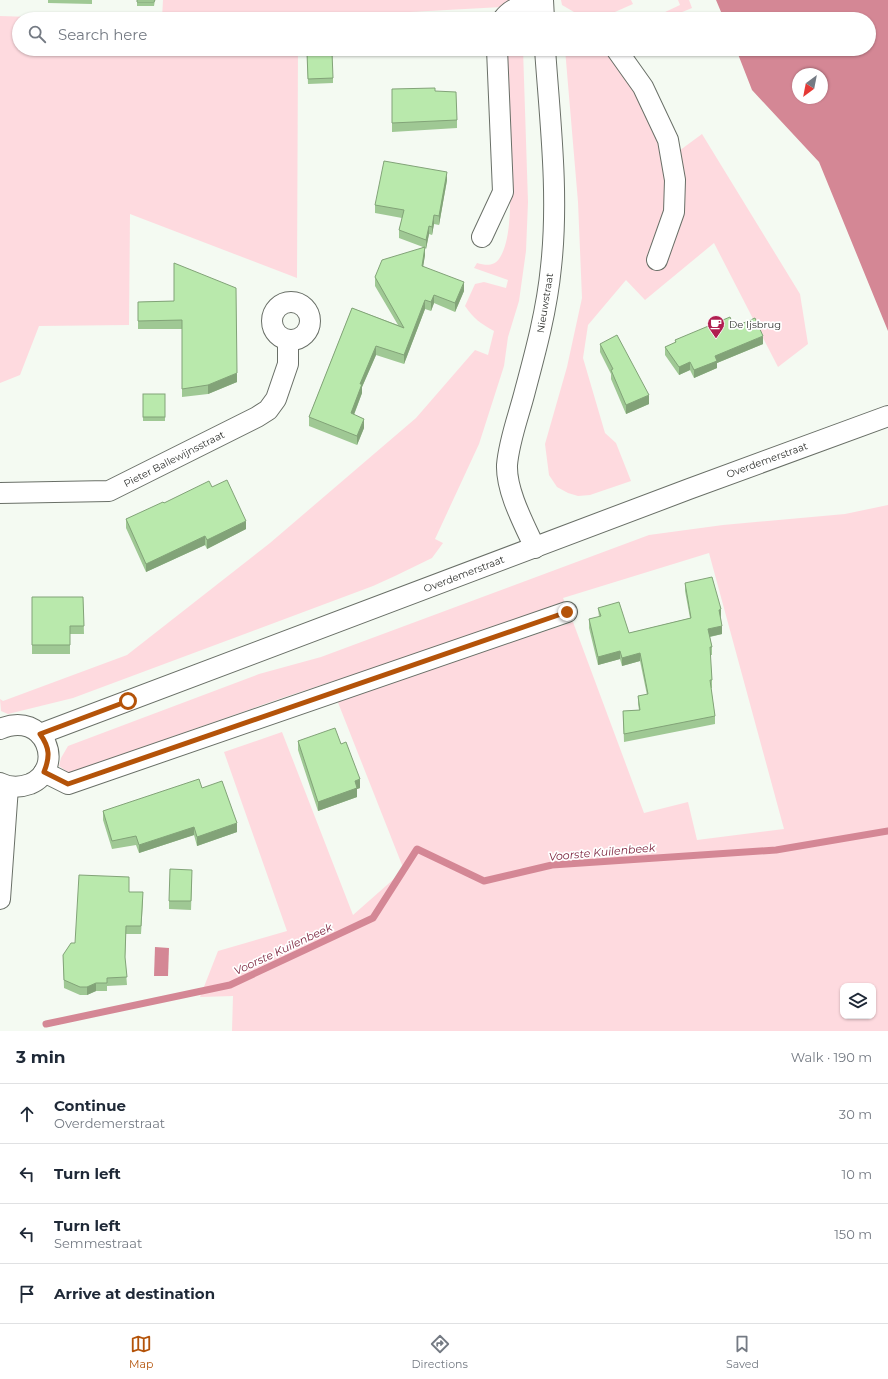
<!DOCTYPE html>
<html lang="en">
<head>
<meta charset="utf-8">
<style>
	body { margin:0; font-family:Montserrat,sans-serif; background:#f6f6f7; color:#1f2937 }
	.controls { position:absolute; right:12px; bottom:12px; display:grid; overflow:hidden; border-radius:8px; box-shadow:0 1px 3px #0004 }
	.controls button { width:36px; height:36px; display:grid; place-items:center; padding:0; border:0; border-bottom:1px solid #e0e1e3; background:#fff; color:#1f2937; font:20px sans-serif }
	.compass { position:absolute; left:792px; top:68px; width:36px; height:36px; border-radius:50%; background:#fff; box-shadow:0 1px 3px #0004; rotate:212deg }
	.stop { position:absolute; width:12px; height:12px; margin:-9px; border:3px solid #b45309; border-radius:50%; background:#fff }
	.stop.end { background:#b45309; border-color:#fff; box-shadow:0 1px 4px #0008 }
	.list { margin:0; padding:0; list-style:none }
	h2 { display:flex; justify-content:space-between; align-items:center; height:52px; margin:0; padding:0 16px; font-size:17px }
	h2 small { font-size:13px; font-weight:400; color:#747a83 }
	.list li { display:grid; grid-template-columns:26px 1fr auto; gap:12px; align-items:center; box-sizing:border-box; height:60px; padding:0 16px; border-top:1px solid #e0e1e3 }
	.list b { display:block; font-size:15px; white-space:nowrap }
	.list p { margin:0; font-size:13px; white-space:nowrap; color:#747a83 }
	.list em { font-size:13px; font-style:normal; color:#747a83 }
	.icon { flex:none; width:22px; height:22px; fill:none; stroke:currentColor; stroke-width:2; stroke-linecap:round; stroke-linejoin:round }
	.map { position:relative; flex:none; width:888px; height:1031px; overflow:hidden }
	.search { position:absolute; background:#fff; box-shadow:0 1px 3px #0004; left:12px; right:12px; top:12px; height:44px; display:flex; align-items:center; gap:10px; box-sizing:border-box; padding:0 14px; border-radius:22px; color:#747a83; font-size:15px }
	.sheet { height:292px; background:#fff }
	nav { display:flex; justify-content:space-around; align-items:center; box-sizing:border-box; height:56px; border-top:1px solid #e0e1e3; background:#fff; font-size:11px; color:#747a83 }
	nav a { display:grid; justify-items:center; gap:2px }
	nav .on { color:#b45309 }
	.map>svg:first-child { display:block }
	.green { fill:#fedadf; fill-rule:evenodd }
	.water { fill:#d48795; fill-rule:evenodd }
	.lines { fill:none; stroke-linecap:round; stroke-linejoin:round }
	.stream { stroke:#d48795; stroke-width:7 }
	.street-casing { stroke:#696f67; stroke-width:22 }
	.street { stroke:#fff; stroke-width:20 }
	.wall { fill:#9fc894 }
	.shaded-wall { fill:#82a378 }
	.building { fill:#b9e9ac; stroke:#82a378 }
	.route { stroke:#b45309; stroke-width:5 }
	.labels { text-anchor:middle; dominant-baseline:central; stroke-width:3.5; stroke-linejoin:round; paint-order:stroke }
	.street-label { font-size:10px; fill:#323431; stroke:#fff }
	.poi-label { font-size:10px; fill:#323431; stroke:#fff; text-anchor:start }
	.water-label { font-size:11px; font-style:italic; fill:#791e39; stroke:#fff }
</style>
</head>
<body>
<div class="map">
<svg width="888" height="1031" viewBox="0 0 888 1031">
	<rect width="100%" height="100%" fill="#f4faf2"/>
	<g class="green">
		<path d="M 163,0 L 510,0 L 502,7 L 299,18 L 298,19 L 162,19 Z"/>
		<path d="M 561,0 L 631,0 L 633,4 L 599,19 L 586,19 L 562,5 Z"/>
		<path d="M 678,0 L 689,0 L 692,8 L 665,19 L 663,13 L 680,5 Z"/>
		<path d="M 0,16 L 94,19 L 19,19 L 19,49 L 298,49 L 297,278 L 130,214 L 129,325 L 39,326 L 20,375 L 0,383 Z"/>
		<path d="M 504,49 L 523,49 L 528,202 L 526,251 L 519,301 L 508,337 L 504,366 L 479,444 L 435,539 L 443,543 L 432,558 L 395,576 L 373,586 L 73,698 L 8,714 L 1,711 L 0,699 L 3,701 L 127,655 L 270,543 L 416,418 L 475,350 L 488,355 L 494,331 C 480,323 474,319 465,306 L 475,284 L 484,282 L 506,288 L 508,280 L 474,268 L 477,263 C 485,265 493,267 499,259 C 516,235 509,168 507,138 C 506,108 505,79 504,49 Z"/>
		<path d="M 565,49 L 602,49 L 616,60 L 653,125 L 664,162 L 702,134 L 800,294 L 808,344 L 778,367 L 714,243 L 645,300 L 626,280 L 588,325 L 583,358 L 605,433 L 616,443 L 631,481 L 590,495 L 578,496 L 568,493 L 557,487 L 549,475 L 545,444 L 567,367 L 582,298 L 578,202 Z"/>
		<path d="M 888,505 L 888,1031 L 232,1031 L 233,996 L 200,997 L 218,951 L 287,931 L 224,752 L 282,732 L 353,915 L 404,870 L 337,700 L 573,622 L 644,813 L 688,802 L 697,840 L 784,829 L 709,553 L 563,598 L 566,605 L 282,698 L 69,773 L 59,766 L 61,758 L 68,746 L 259,674 L 321,657 L 649,535 L 723,525 L 845,514 ZM 843,986 L 873,986 L 873,1016 L 843,1016 Z"/>
	</g>
	<g class="water">
		<path d="M 716,0 L 888,0 L 888,331 L 819,162 L 752,90 L 736,49 L 869,49 L 869,19 L 724,19 ZM 798,74 L 822,74 L 822,98 L 798,98 Z"/>
		<path d="M 155,947 L 169,948 L 168,976 L 154,976 Z"/>
	</g>
	<g class="lines">
		<path class="stream" d="M 46,1024 L 230,985 L 373,918 L 417,849 L 484,881 L 552,865 L 776,850 L 888,831"/>
		<defs>
			<g id="street">
				<path d="M 543,0 L 544,19"/>
				<path d="M 503,19 C 513,6 527,4 543,0"/>
				<path d="M 616,49 L 643,87 L 668,140 L 675,180 L 674,212 L 657,260"/>
				<path d="M 482,237 L 503,192 L 497,49"/>
				<circle cx="291" cy="321" r="19"/>
				<path d="M 0,493 L 109,491 L 257,417 L 268,410 L 276,399 L 288,364 L 288,340"/>
				<path d="M 535,548 C 524,524 506,491 507,465 C 509,440 519,415 525,391 C 536,350 547,309 551,267 C 559,195 550,121 545,49"/>
				<path d="M 0,729 C 46,709 66,769 30,784 C 19,788 10,788 0,783"/>
				<path d="M 40,734 L 689,489 L 888,416"/>
				<path d="M 44,772 L 68,784 L 567,612"/>
				<path d="M 0,899 L 8,787"/>
			</g>
		</defs>
		<use href="#street" class="street-casing"/>
		<use href="#street" class="street"/>
	</g>
	<g class="wall">
		<path d="M 48,0 L 92,0 L 92,4 L 48,3 Z"/>
		<path d="M 137,0 L 155,0 L 154,6 L 137,6 Z"/>
		<path d="M 307,53 L 333,78 L 333,83 L 308,84 Z"/>
		<path d="M 392,89 L 457,120 L 457,128 L 392,132 Z"/>
		<path d="M 447,180 L 439,225 L 434,224 L 432,235 L 429,234 L 426,249 L 425,248 L 425,255 L 423,266 L 464,291 L 455,312 L 434,303 L 431,311 L 425,309 L 404,364 L 376,355 L 362,387 L 362,393 L 354,415 L 364,428 L 357,445 L 309,426 L 309,417 L 352,308 L 398,325 L 375,286 L 375,277 L 423,247 L 399,238 L 399,230 L 402,218 L 375,213 L 375,205 Z"/>
		<path d="M 174,301 L 237,382 L 208,394 L 182,397 L 182,329 L 138,329 L 138,302 Z"/>
		<path d="M 734,327 L 763,344 L 717,363 L 717,368 L 694,378 L 690,370 L 679,375 L 665,355 L 665,347 L 675,343 L 675,340 Z"/>
		<path d="M 600,344 L 649,404 L 626,414 L 611,379 L 611,374 L 600,352 Z"/>
		<rect x="143" y="394" width="22" height="27"/>
		<path d="M 212,487 L 246,529 L 207,549 L 205,545 L 146,572 L 126,528 L 126,519 L 164,503 Z"/>
		<path d="M 685,583 L 721,618 L 722,634 L 710,637 L 712,647 L 712,655 L 710,655 L 712,680 L 712,688 L 711,688 L 715,716 L 715,724 L 624,742 L 623,711 L 639,710 L 638,704 L 638,696 L 647,695 L 640,661 L 622,666 L 620,659 L 598,665 L 589,628 L 589,619 L 599,617 L 598,608 L 629,633 L 690,618 L 685,591 Z"/>
		<path d="M 32,597 L 83,597 L 84,634 L 70,634 L 70,654 L 32,654 Z"/>
		<path d="M 298,741 L 341,744 L 360,788 L 357,789 L 357,797 L 318,811 L 298,750 Z"/>
		<path d="M 202,788 L 237,832 L 197,846 L 194,835 L 139,853 L 136,845 L 112,849 L 103,820 L 103,811 Z"/>
		<path d="M 192,879 L 191,910 L 169,909 L 169,901 Z"/>
		<path d="M 129,892 L 143,900 L 141,934 L 126,934 L 125,960 L 127,985 L 107,986 L 107,991 L 96,991 L 87,995 L 80,995 L 64,988 L 63,955 L 75,943 Z"/>
	</g>
	<g class="shaded-wall">
		<path d="M 447,172 L 447,180 L 439,225 L 439,216 Z"/>
		<path d="M 434,215 L 434,224 L 432,235 L 432,227 Z"/>
		<path d="M 429,226 L 429,234 L 426,249 L 426,240 Z"/>
		<path d="M 425,247 L 425,255 L 422,274 L 422,266 Z"/>
		<path d="M 464,282 L 464,291 L 455,312 L 455,303 Z"/>
		<path d="M 434,295 L 434,303 L 431,311 L 431,302 Z"/>
		<path d="M 425,300 L 425,309 L 404,364 L 404,355 Z"/>
		<path d="M 763,336 L 763,344 L 717,363 L 717,368 L 694,378 L 694,370 L 715,356 Z"/>
		<path d="M 376,346 L 376,355 L 362,387 L 362,393 L 351,422 L 351,413 L 360,384 Z"/>
		<path d="M 690,362 L 690,370 L 679,375 L 679,367 Z"/>
		<path d="M 237,373 L 237,382 L 208,394 L 208,385 Z"/>
		<path d="M 649,395 L 649,404 L 626,414 L 626,405 Z"/>
		<path d="M 364,419 L 364,428 L 357,445 L 357,436 Z"/>
		<path d="M 246,521 L 246,529 L 207,549 L 207,540 Z"/>
		<path d="M 205,536 L 205,545 L 146,572 L 146,564 Z"/>
		<path d="M 721,609 L 721,618 L 719,618 L 719,610 Z"/>
		<path d="M 722,626 L 722,634 L 708,637 L 708,629 Z"/>
		<path d="M 620,651 L 620,659 L 598,665 L 598,657 Z"/>
		<path d="M 640,653 L 640,661 L 622,666 L 622,658 Z"/>
		<path d="M 360,779 L 360,788 L 357,789 L 357,797 L 318,811 L 318,802 L 355,781 Z"/>
		<path d="M 237,823 L 237,832 L 197,846 L 197,837 Z"/>
		<path d="M 194,827 L 194,835 L 139,853 L 139,845 Z"/>
		<path d="M 96,983 L 96,991 L 87,995 L 87,987 Z"/>
	</g>
	<g class="building">
		<path d="M 137,0 L 155,0 L 154,2 L 137,2 Z"/>
		<path d="M 332,52 L 333,78 L 308,79 L 307,53 Z"/>
		<path d="M 435,88 L 435,91 L 456,92 L 457,120 L 392,123 L 392,89 Z"/>
		<path d="M 384,161 L 447,172 L 439,216 L 434,215 L 432,227 L 429,226 L 426,240 L 399,230 L 404,210 L 375,205 Z"/>
		<path d="M 425,247 L 422,266 L 464,282 L 455,303 L 434,295 L 431,302 L 425,300 L 404,355 L 376,346 L 360,384 L 362,384 L 351,413 L 364,419 L 357,436 L 309,417 L 352,308 L 404,328 L 375,277 L 382,260 Z"/>
		<path d="M 174,263 L 236,288 L 237,373 L 208,385 L 182,389 L 182,320 L 138,321 L 138,302 L 174,301 Z"/>
		<path d="M 730,317 L 734,327 L 755,318 L 763,336 L 715,356 L 717,361 L 694,370 L 690,362 L 679,367 L 665,347 L 676,342 L 675,340 Z"/>
		<path d="M 617,335 L 649,395 L 626,405 L 611,370 L 613,369 L 600,344 Z"/>
		<rect x="143" y="394" width="22" height="23"/>
		<path d="M 227,480 L 246,521 L 207,540 L 205,536 L 146,564 L 126,519 L 163,502 L 164,503 L 209,481 L 212,487 Z"/>
		<path d="M 712,577 L 721,609 L 719,610 L 722,626 L 708,629 L 712,647 L 710,647 L 712,680 L 710,680 L 715,716 L 624,734 L 623,711 L 640,710 L 638,696 L 648,694 L 640,653 L 622,658 L 620,651 L 598,657 L 589,619 L 601,616 L 598,608 L 619,602 L 629,633 L 691,618 L 685,583 Z"/>
		<path d="M 32,597 L 83,597 L 84,626 L 70,626 L 70,645 L 32,645 Z"/>
		<path d="M 335,728 L 341,744 L 346,742 L 360,779 L 355,781 L 357,788 L 318,802 L 298,741 Z"/>
		<path d="M 199,779 L 202,788 L 222,781 L 237,823 L 197,837 L 194,827 L 139,845 L 136,836 L 112,841 L 103,811 Z"/>
		<path d="M 170,869 L 192,870 L 191,901 L 169,901 Z"/>
		<path d="M 79,875 L 129,877 L 129,892 L 143,892 L 141,926 L 126,926 L 125,957 L 127,977 L 107,978 L 107,983 L 96,983 L 87,987 L 80,987 L 64,980 L 63,955 L 71,943 L 75,943 Z"/>
	</g>
	<g class="lines">
		<path class="route" d="M 128,701 L 40,734 C 50,748 50,757 44,772 L 68,784 L 567,612"/>
	</g>
	<defs>
		<symbol id="cafe-pin" viewBox="-11 -11 22 30"><path d="M0 17L-7.5 6A9.5 9.5 0 1 1 7.5 6Z" fill="#b01f50" stroke="#fff"/><path d="M-5.5-4.5H6V0H3Q3 3.5 0 3.5H-2.5Q-5.5 3.5-5.5 0ZM3-3.2v2h1.7v-2ZM-6 4.5H4V6H-6Z" fill="#fff"/></symbol>
	</defs>
	<g fill-rule="evenodd">
		<use href="#cafe-pin" x="706" y="314" width="20" height="27"/>
	</g>
	<g class="labels">
		<g class="street-label">
			<text transform="translate(545 303) rotate(-81)">Nieuwstraat</text>
			<text transform="translate(174 459) rotate(-27)">Pieter Ballewijnsstraat</text>
			<text transform="translate(767 460) rotate(-20)">Overdemerstraat</text>
			<text transform="translate(464 574) rotate(-21)">Overdemerstraat</text>
		</g>
		<g class="poi-label">
			<text x="729" y="324">De Ijsbrug</text>
		</g>
		<g class="water-label">
			<text transform="translate(602 852) rotate(-5)">Voorste Kuilenbeek</text>
			<text transform="translate(283 949) rotate(-25)">Voorste Kuilenbeek</text>
		</g>
	</g>
</svg>
<div class="controls">
<button><svg class="icon" aria-label="layers" viewBox="0 0 24 24"><path d="M12 4l9 5-9 5-9-5zM3 14l9 5 9-5"/></svg></button>
</div>
<svg class="compass" viewBox="-18 -18 36 36"><path d="M0-13l5 13h-10z" fill="#e53935"/><path d="M0 13l5-13h-10z" fill="#747a83"/></svg>
<div class="stop" style="left:128px;top:701px"></div>
<div class="stop end" style="left:567px;top:612px"></div>
<div class="search"><svg class="icon" aria-label="search" viewBox="0 0 24 24"><circle cx="10" cy="10" r="6"/><path d="M15 15l6 6"/></svg>Search here</div>
</div>
<section class="sheet">
<h2>3 min<small>Walk · 190 m</small></h2>
<ul class="list">
<li><svg class="icon" aria-label="ahead" viewBox="0 0 24 24"><path d="M12 20V5M6 11l6-6 6 6"/></svg><div><b>Continue</b><p>Overdemerstraat</p></div><em>30 m</em></li>
<li><svg class="icon" aria-label="left" viewBox="0 0 24 24"><path d="M17 20v-9H6M10 6l-5 5 5 5"/></svg><div><b>Turn left</b></div><em>10 m</em></li>
<li><svg class="icon" aria-label="left" viewBox="0 0 24 24"><path d="M17 20v-9H6M10 6l-5 5 5 5"/></svg><div><b>Turn left</b><p>Semmestraat</p></div><em>150 m</em></li>
<li><svg class="icon" aria-label="arrive" viewBox="0 0 24 24"><path d="M6 21V4h12l-3 4 3 4H6"/></svg><div><b>Arrive at destination</b></div></li>
</ul>
</section>
<nav>
<a class="on"><svg class="icon" aria-label="map" viewBox="0 0 24 24"><path d="M3 6l6-2 6 2 6-2v14l-6 2-6-2-6 2zM9 4v14M15 6v14"/></svg>Map</a>
<a><svg class="icon" aria-label="directions" viewBox="0 0 24 24"><path d="M12 3l9 9-9 9-9-9zM9 14v-3h6M13 9l2 2-2 2"/></svg>Directions</a>
<a><svg class="icon" aria-label="saved" viewBox="0 0 24 24"><path d="M7 4h10v16l-5-4-5 4z"/></svg>Saved</a>
</nav>
</body>
</html>
